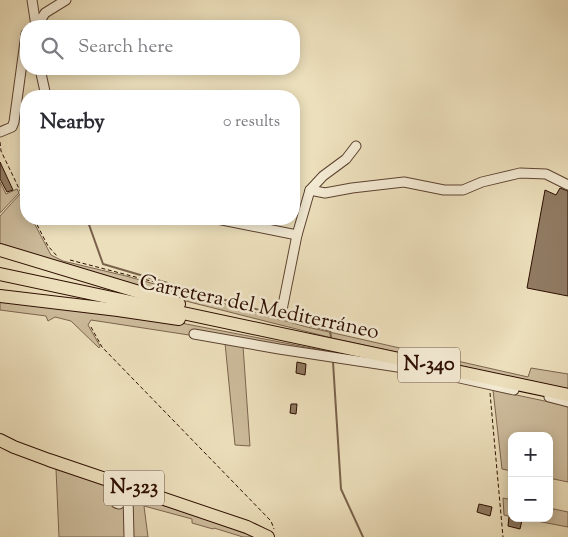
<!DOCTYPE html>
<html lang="en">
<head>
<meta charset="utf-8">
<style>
	body { margin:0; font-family:"Sorts Mill Goudy",serif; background:#f7f7f7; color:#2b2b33 }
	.controls { position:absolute; right:15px; bottom:15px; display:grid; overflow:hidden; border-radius:10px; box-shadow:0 2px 12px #0003 }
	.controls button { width:45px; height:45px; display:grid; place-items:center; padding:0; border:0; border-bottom:1px solid #e1e1e2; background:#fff; color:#2b2b33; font:25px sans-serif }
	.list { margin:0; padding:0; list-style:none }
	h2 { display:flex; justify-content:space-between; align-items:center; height:65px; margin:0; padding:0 20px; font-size:21px }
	h2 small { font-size:16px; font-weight:400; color:#7c7c81 }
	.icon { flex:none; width:28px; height:28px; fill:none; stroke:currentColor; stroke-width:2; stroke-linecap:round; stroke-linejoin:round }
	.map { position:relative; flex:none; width:568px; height:537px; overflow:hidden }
	.search { position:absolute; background:#fff; box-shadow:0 2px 12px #0003; left:20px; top:20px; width:280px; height:55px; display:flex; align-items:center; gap:12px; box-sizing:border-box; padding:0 18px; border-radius:20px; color:#7c7c81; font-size:19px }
	.panel { position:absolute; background:#fff; box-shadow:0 2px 12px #0003; left:20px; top:90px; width:280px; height:135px; border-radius:20px }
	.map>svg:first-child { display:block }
	.green { fill:#ccbb9b; stroke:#7c644e }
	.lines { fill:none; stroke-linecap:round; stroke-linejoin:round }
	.stream { stroke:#79614b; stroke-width:2 }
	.building { fill:#907b62; stroke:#2d0e01 }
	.minor-casing { stroke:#5d4230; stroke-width:11 }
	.highway-casing { stroke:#2d0e01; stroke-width:14 }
	.path { stroke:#2d0e01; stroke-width:1; stroke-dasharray:4 2.5; stroke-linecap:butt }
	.minor { stroke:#f3ead3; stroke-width:9 }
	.highway { stroke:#ecdfbb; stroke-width:12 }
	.labels { text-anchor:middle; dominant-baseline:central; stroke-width:5; stroke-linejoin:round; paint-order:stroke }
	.shield { fill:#f3ead3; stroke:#685040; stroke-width:1 }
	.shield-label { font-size:20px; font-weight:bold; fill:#2d0e01 }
	.street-label { font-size:21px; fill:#2d0e01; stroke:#f3ead3 }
</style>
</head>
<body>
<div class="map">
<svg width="568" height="537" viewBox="0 0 568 537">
	<rect width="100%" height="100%" fill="#ecdfbb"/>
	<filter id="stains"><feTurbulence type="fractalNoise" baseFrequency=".004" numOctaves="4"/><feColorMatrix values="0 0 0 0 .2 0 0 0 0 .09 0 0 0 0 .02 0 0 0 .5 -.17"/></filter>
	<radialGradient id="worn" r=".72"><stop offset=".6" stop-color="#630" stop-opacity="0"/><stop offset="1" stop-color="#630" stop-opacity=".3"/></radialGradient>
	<g class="green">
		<path d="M 0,182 L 6,194 L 17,189 L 19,193 L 0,213 Z"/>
		<path d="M 20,194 L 26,206 L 26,219 L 32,219 L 51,255 L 63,261 L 126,276 L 307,327 L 528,377 L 531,368 L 568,374 L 568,389 L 336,339 L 158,294 L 0,247 L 0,216 Z"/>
		<path d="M 0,300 L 181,323 L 420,369 L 207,335 L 191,331 L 189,335 L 91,320 L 88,325 L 100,346 L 99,348 L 71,321 L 55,317 L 48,321 L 46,316 L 0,310 Z"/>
		<path d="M 225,343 L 243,346 L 250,446 L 235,445 Z"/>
		<path d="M 493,390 L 568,406 L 568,482 L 549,478 L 549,436 L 512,436 L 512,471 L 502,469 Z"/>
		<path d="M 56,469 L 106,485 L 109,497 L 114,508 L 121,508 L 126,503 L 127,537 L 59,537 Z"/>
		<path d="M 131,495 L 226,526 L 254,537 L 243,537 L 214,528 L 213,529 L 192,523 L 192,519 L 144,506 L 148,537 L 131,537 Z"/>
		<path d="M 503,498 L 512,500 L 512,517 L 504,515 Z"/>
		<path d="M 549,508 L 568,512 L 568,527 L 521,518 L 549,518 Z"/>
	</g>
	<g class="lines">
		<g class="stream">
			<path d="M 87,219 L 103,264 L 330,331 L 331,337"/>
			<path d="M 333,362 L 341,489 L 363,537"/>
		</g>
	</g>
	<g class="building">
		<path d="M 0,162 L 13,190 L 7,192 L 0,179 Z"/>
		<path d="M 560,188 L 568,191 L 568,296 L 527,288 L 545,190 L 556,195 Z"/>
		<path d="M 297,362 L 306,364 L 305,375 L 296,373 Z"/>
		<path d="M 291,404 L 297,404 L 296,414 L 290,413 Z"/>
		<path d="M 479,504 L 492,507 L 490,516 L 477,512 Z"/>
		<path d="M 509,517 L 522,520 L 520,529 L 508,526 Z"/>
	</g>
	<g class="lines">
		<defs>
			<g id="minor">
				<path d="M 32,0 L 36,26"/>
				<path d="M 37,26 L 45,13 L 66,0"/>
				<path d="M 40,69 L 46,96"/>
				<path d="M 0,132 L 12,127 L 14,122 L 26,34"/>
				<path d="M 310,190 L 325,193 L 352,188 L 404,182 L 444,190 L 463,190 L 482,182 L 520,173 L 546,174 L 568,185"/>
				<path d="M 217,219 L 297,235"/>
				<path d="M 281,315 L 297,235 L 310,190 L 323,176 L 346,159 L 356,146"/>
				<path d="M 194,334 L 279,349 L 437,373 L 514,390"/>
				<path d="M 549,397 L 568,402"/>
				<path d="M 121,487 L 120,490 L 127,492 L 128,495 L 129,537"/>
				<path d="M 120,490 L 114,489 L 116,503 L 119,504 L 128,495"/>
			</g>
			<g id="highway">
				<path d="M 0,250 L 179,304"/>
				<path d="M 0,274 L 568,395"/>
				<path d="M 0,296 L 118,310 L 179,319"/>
				<path d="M 0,440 L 14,447 L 49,460 L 247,527 L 268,537"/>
			</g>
		</defs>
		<use href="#minor" class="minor-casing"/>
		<use href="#highway" class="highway-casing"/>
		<g class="path">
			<path d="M 0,142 L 1,151 L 26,203"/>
			<path d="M 34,219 L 48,246 L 57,256"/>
			<path d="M 70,260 L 174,287"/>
			<path d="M 91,327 L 102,347 L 271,521 L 274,529"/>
			<path d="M 490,393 L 503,537"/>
		</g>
		<use href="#minor" class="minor"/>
		<use href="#highway" class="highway"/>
	</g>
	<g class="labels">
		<g class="shield">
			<rect x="398" y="347.5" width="62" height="35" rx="4"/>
			<rect x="104" y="470.5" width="60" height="35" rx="4"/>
		</g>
		<g class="shield-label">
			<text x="429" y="365">N-340</text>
			<text x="134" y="488">N-323</text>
		</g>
		<g class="street-label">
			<text transform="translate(259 308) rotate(12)">Carretera del Mediterráneo</text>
		</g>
	</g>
	<rect width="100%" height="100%" filter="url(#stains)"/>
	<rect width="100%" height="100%" fill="url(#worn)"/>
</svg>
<div class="controls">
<button>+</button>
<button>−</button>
</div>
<div class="search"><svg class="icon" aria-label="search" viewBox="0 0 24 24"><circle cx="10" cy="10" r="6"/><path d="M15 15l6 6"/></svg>Search here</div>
<section class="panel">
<h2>Nearby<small>0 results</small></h2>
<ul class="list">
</ul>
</section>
</div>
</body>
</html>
